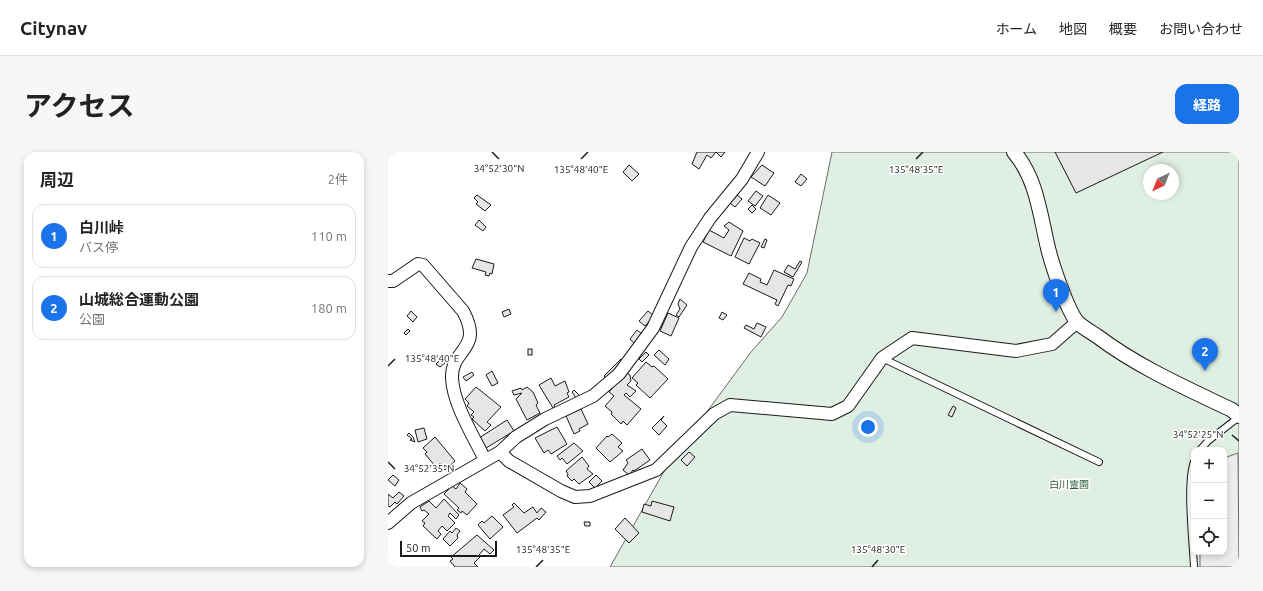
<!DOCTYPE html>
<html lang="ja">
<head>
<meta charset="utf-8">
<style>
	body { margin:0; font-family:Ubuntu,"Noto Sans JP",sans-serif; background:#f6f6f6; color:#222 }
	.controls { position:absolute; right:12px; bottom:12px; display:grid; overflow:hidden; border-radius:8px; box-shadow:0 2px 6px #0003 }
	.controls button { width:36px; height:36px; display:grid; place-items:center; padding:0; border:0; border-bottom:1px solid #e0e0e0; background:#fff; color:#222; font:20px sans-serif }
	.compass { position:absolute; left:755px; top:12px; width:36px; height:36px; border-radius:50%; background:#fff; box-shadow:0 2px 6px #0003; rotate:223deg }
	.scale { position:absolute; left:12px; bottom:10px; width:97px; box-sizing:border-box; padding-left:4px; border:2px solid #1a1a1a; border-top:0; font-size:11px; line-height:14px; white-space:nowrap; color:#1a1a1a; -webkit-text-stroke:3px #fff; paint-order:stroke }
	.you { position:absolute; left:480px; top:275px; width:14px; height:14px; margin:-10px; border:3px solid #fff; border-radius:50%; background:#1a73e8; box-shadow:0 0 0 6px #1a73e833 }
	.badge { display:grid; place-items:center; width:26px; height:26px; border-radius:50%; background:#1a73e8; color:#fff; font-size:13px; font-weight:700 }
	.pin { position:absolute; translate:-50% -33px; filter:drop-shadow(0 1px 2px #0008) }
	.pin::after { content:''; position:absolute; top:21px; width:14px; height:12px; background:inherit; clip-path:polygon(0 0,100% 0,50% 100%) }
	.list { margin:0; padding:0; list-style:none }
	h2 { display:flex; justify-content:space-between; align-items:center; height:52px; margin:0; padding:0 16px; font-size:17px }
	h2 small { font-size:13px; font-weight:400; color:#767676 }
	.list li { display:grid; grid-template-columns:26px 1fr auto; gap:12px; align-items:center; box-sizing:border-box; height:64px; margin:0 8px 8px; padding:0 8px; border:1px solid #e0e0e0; border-radius:12px }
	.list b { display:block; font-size:15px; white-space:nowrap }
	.list p { margin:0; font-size:13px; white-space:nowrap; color:#767676 }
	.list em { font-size:13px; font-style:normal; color:#767676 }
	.icon { flex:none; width:22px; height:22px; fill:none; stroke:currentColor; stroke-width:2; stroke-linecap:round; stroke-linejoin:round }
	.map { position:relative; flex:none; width:851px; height:415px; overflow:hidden; border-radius:12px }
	header { display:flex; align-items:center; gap:24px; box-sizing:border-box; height:56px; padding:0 20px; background:#fff; border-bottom:1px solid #e0e0e0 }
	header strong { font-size:19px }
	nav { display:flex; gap:22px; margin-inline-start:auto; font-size:14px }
	.intro { display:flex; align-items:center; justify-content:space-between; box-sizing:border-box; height:96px; padding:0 24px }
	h1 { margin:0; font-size:28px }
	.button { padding:10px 18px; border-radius:12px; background:#1a73e8; color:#fff; font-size:14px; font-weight:700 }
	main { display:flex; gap:24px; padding:0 24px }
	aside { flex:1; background:#fff; border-radius:12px; box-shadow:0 2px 6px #0003 }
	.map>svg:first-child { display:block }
	.green { fill:#e0efe3; stroke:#6a6a6a; fill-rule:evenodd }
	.parking { fill:#ededed; stroke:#6a6a6a }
	.building { fill:#e6e6e6; stroke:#1a1a1a }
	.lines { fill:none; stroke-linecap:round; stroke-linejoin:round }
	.service-casing { stroke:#1a1a1a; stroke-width:8 }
	.minor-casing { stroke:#1a1a1a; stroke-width:14 }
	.tertiary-casing { stroke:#1a1a1a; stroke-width:16 }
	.service { stroke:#fff; stroke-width:6 }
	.minor { stroke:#fff; stroke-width:12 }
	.tertiary { stroke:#fff; stroke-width:14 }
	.ticks { fill:none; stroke:#1a1a1a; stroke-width:1.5 }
	.labels { text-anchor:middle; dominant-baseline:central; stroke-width:3; stroke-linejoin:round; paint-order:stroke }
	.park-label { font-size:10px; fill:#2b5a34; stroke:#fff }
	.ticks-label { font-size:10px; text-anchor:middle; fill:#1a1a1a; stroke:#fff; stroke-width:3; stroke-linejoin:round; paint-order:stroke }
</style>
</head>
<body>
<header>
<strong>Citynav</strong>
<nav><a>ホーム</a><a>地図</a><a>概要</a><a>お問い合わせ</a></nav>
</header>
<div class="intro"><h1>アクセス</h1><a class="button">経路</a></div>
<main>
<aside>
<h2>周辺<small>2件</small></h2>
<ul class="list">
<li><span class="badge">1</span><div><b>白川峠</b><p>バス停</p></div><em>110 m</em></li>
<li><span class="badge">2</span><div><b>山城総合運動公園</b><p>公園</p></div><em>180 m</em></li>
</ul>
</aside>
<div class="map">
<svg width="851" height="415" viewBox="0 0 851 415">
	<rect width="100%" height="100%" fill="#fff"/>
	<path class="green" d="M 444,0 L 851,0 L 851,415 L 222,415 L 279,314 L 363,200 L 394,165 L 419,121 ZM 761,18 L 785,18 L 785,42 L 761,42 ZM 806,298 L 836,298 L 836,400 L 806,400 Z"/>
	<path class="parking" d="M 850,301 L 851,415 L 812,415 L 812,400 L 836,400 L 836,306 Z"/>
	<g class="building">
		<path d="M 309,0 L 337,0 L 333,5 L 328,0 L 323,6 L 319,3 L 311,17 L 304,12 Z"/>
		<path d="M 667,0 L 775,0 L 688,41 Z"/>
		<path d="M 241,13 L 251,22 L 244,29 L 235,20 Z"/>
		<path d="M 374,13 L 386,21 L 377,34 L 363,25 Z"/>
		<path d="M 413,22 L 419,27 L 413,34 L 407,30 Z"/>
		<path d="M 368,39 L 375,44 L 367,54 L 360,49 Z"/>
		<path d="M 89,43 L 103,53 L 97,59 L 88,52 L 90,50 L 86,46 Z"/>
		<path d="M 349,43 L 354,47 L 347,55 L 342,51 Z"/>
		<path d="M 380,43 L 392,51 L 383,63 L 372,56 Z"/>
		<path d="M 364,53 L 368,57 L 364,61 L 360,57 Z"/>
		<path d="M 91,68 L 98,75 L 95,79 L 87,73 Z"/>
		<path d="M 341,70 L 355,79 L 343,104 L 315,90 L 321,78 L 336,86 L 341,78 L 336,74 Z"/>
		<path d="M 356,86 L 362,89 L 364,87 L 372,91 L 361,112 L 347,105 Z"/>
		<path d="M 377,87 L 379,88 L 376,96 L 373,95 Z"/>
		<path d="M 88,107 L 106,112 L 104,122 L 102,121 L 101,124 L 97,123 L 98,120 L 84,116 Z"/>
		<path d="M 412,109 L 414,110 L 405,125 L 396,120 L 400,113 L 407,117 Z"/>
		<path d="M 386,118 L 406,127 L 403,134 L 400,133 L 390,154 L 387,152 L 389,148 L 355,132 L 361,121 L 373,127 L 372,130 L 379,133 Z"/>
		<path d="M 292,147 L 299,153 L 291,165 L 288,163 L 292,157 L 290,152 Z"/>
		<path d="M 121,157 L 123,162 L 116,165 L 114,160 Z"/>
		<path d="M 23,159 L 29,165 L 25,170 L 19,164 Z"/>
		<path d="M 260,159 L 266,164 L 257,174 L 251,169 Z"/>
		<path d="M 334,160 L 339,163 L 335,168 L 331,166 Z"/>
		<path d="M 280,161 L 291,166 L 283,184 L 272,179 Z"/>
		<path d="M 369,171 L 378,175 L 373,185 L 356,176 L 358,173 L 366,177 Z"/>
		<path d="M 20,177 L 22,179 L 18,183 L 16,181 Z"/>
		<path d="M 249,178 L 254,182 L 246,191 L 242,187 Z"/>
		<rect x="140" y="197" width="4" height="6"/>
		<path d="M 271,198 L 281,207 L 277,213 L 266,203 Z"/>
		<path d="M 258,200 L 261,203 L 254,210 L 251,207 Z"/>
		<path d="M 53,207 L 57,211 L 52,215 L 48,212 Z"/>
		<path d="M 233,207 L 235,209 L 218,226 L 216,224 Z"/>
		<path d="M 258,210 L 264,215 L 266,214 L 280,227 L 262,246 L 248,233 L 250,231 L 244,226 Z"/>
		<path d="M 104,219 L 110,231 L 104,234 L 98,223 Z"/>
		<path d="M 84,220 L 86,223 L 78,229 L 75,225 Z"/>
		<path d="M 238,220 L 242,223 L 243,229 L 239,233 L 248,239 L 242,245 L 238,241 L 236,243 L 253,257 L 239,273 L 235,269 L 233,272 L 223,262 L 224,260 L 217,254 L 226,244 L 221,240 Z"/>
		<path d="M 163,226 L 167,234 L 177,229 L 181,240 L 179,241 L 181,245 L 166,253 L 167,255 L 165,256 L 151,233 Z"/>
		<path d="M 88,235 L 113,255 L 99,270 L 103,273 L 97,279 L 84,267 L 86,265 L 83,263 L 86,260 L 79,254 L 81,251 L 77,247 Z"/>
		<path d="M 139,235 L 145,240 L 150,251 L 148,253 L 152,261 L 139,268 L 128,247 L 134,241 L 126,243 L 124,239 L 133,236 L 134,238 Z"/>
		<path d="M 186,238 L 192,244 L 188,246 L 184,240 Z"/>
		<path d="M 565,254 L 568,256 L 564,265 L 560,263 Z"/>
		<path d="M 193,257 L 200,272 L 191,277 L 192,279 L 186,282 L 178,264 Z"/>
		<path d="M 276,264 L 273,268 L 279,274 L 271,283 L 264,276 Z"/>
		<path d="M 119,268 L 126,279 L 98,296 L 91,286 Z"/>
		<path d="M 169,275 L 179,292 L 163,302 L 160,298 L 156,301 L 147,286 Z"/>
		<path d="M 36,276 L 39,287 L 30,290 L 27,278 Z"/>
		<path d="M 21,281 L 25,285 L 27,290 L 22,288 L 24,287 L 19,283 Z"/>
		<path d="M 224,282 L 234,291 L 230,295 L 235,299 L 222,310 L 208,296 L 219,284 L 220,285 Z"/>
		<path d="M 47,285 L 67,309 L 57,318 L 52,311 L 48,315 L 37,302 L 39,300 L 35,296 Z"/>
		<path d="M 186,291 L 195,299 L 179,312 L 174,306 L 172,308 L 169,304 Z"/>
		<path d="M 254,297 L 262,308 L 246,319 L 245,318 L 241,323 L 235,318 L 240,311 L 238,308 Z"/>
		<path d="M 301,300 L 307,305 L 299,314 L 293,308 Z"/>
		<path d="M 194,305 L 201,314 L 199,317 L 205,322 L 191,332 L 186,327 L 184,329 L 179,324 L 180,322 L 178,319 Z"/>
		<path d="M 5,323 L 11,328 L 7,334 L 0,328 Z"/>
		<path d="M 208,323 L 214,329 L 207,336 L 201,330 Z"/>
		<path d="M 72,331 L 79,337 L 77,340 L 89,352 L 79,363 L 74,359 L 73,361 L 69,358 L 71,356 L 56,342 L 64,334 L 68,337 Z"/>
		<path d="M 11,340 L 16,344 L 9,352 L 7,350 L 2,355 L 0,354 L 0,342 L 5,346 Z"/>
		<path d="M 56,347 L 71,363 L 68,367 L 62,361 L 60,364 L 67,371 L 59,379 L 54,374 L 50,379 L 53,382 L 49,387 L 35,374 L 37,371 L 34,369 L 41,362 L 36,358 L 34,359 L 32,355 L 41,349 L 48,356 Z"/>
		<path d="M 264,349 L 286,355 L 282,369 L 254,360 L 256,352 L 263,354 Z"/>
		<path d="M 126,351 L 136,361 L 145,355 L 149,361 L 153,356 L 158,360 L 151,368 L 149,366 L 129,381 L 115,363 L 126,355 L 124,353 Z"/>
		<path d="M 104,364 L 115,375 L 102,387 L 90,373 L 94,369 L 96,371 Z"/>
		<path d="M 237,366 L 251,381 L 241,391 L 227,377 Z"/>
		<path d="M 196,370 L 202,370 L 202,374 L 197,374 Z"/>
		<path d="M 68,376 L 72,379 L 69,383 L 70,386 L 62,394 L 55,387 L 62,379 L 64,381 Z"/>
		<path d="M 89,383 L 106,398 L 102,402 L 96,397 L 91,403 L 93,404 L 86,411 L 90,415 L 67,415 L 62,409 L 65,407 L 63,405 Z"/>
	</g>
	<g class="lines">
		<defs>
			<g id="service">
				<path d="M 494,206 L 711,310"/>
				<path d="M 812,298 L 820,289 L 851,265"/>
				<path d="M 806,310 C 798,331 805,391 806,415"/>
			</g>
			<g id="minor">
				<path d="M 0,129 L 5,129 L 30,112 L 35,113 L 75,159 C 96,198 63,196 64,226 C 65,252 86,285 97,308"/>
				<path d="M 112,300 L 121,309 L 173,339 L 187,345 L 202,344 L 268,318 L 326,262 L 342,253 L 444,262 L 460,254 L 494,206 L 524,186 L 628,199 L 664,192 L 689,170"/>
				<path d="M 0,371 L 23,351 L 112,300 L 128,285 L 157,267 L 205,244 L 231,222 L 265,176 L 303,95 L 322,66 L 354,27 L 370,0"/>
			</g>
			<path id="tertiary" d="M 626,0 C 649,27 652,63 660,96 C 664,113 679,157 689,170 C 694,175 703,180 709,184 C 750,215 798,236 844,258 L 851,264"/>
		</defs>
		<use href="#service" class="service-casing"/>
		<use href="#minor" class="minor-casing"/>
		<use href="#tertiary" class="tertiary-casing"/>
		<use href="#service" class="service"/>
		<use href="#minor" class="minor"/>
		<use href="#tertiary" class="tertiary"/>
	</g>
	<path class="ticks" d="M 104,0 L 111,7M 193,7 L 200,0M 528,7 L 535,0M 0,214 L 7,207M 844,283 L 851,289M 0,310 L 7,317M 148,415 L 155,408M 484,415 L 490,408"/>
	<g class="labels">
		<g class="park-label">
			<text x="681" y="332">白川霊園</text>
		</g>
	</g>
	<g class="ticks-label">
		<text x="111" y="20">34°52'30"N</text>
		<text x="193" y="21">135°48'40"E</text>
		<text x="528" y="21">135°48'35"E</text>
		<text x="44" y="210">135°48'40"E</text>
		<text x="810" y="286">34°52'25"N</text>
		<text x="41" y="320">34°52'35"N</text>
		<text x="155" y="401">135°48'35"E</text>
		<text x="490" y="401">135°48'30"E</text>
	</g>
</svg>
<div class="controls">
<button>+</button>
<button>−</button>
<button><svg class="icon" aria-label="locate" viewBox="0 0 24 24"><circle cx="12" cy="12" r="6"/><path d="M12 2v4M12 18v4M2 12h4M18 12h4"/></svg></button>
</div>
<svg class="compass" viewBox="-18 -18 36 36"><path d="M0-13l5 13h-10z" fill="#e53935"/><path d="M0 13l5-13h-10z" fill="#767676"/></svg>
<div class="scale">50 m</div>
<div class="you"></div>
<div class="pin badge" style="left:668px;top:160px">1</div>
<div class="pin badge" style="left:817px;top:219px">2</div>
</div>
</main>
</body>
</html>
